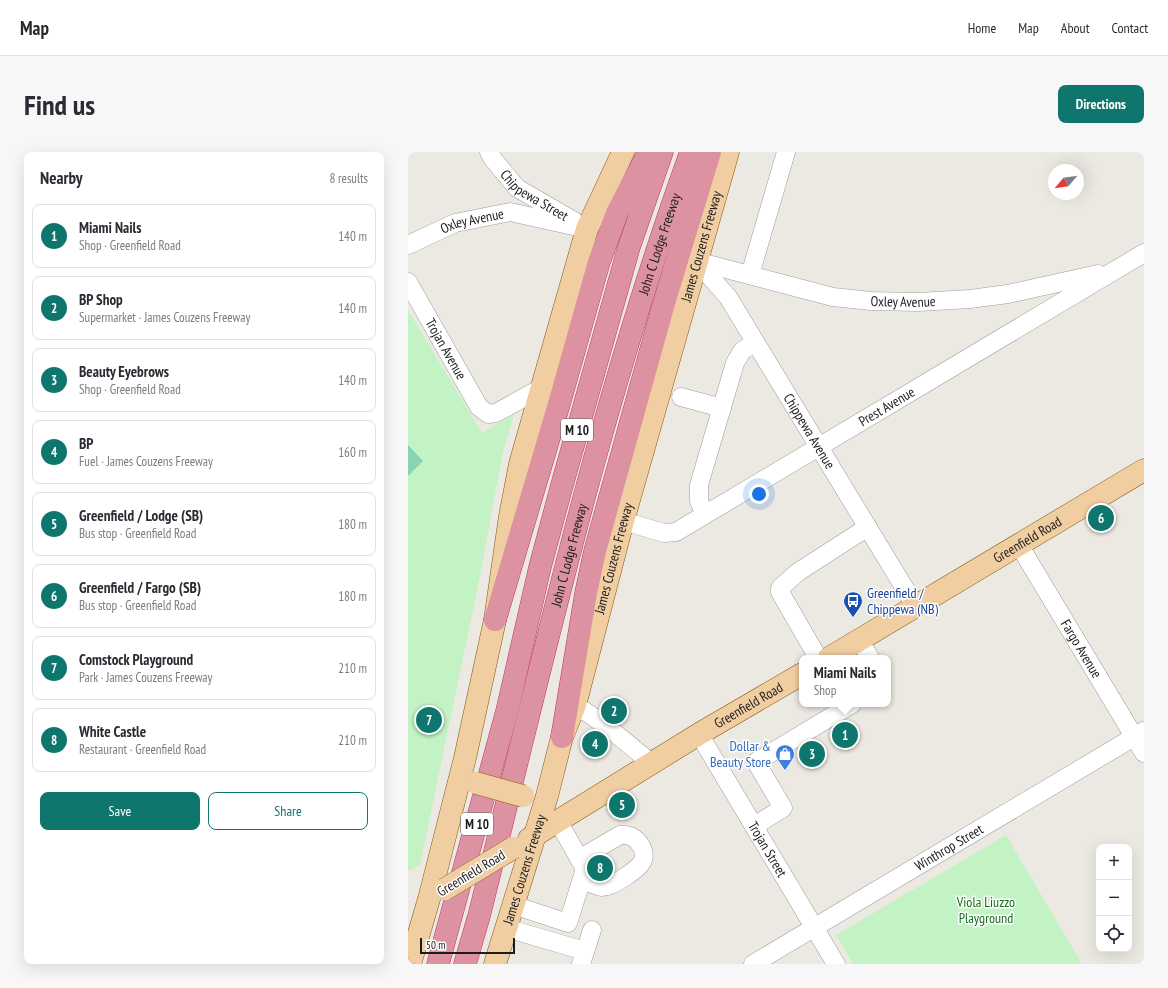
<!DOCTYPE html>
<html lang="en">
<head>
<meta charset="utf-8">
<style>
	body { margin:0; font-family:"PT Sans Narrow",sans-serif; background:#f7f7f7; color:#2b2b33 }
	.controls { position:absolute; right:12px; bottom:12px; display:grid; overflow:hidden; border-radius:8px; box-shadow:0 4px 16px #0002 }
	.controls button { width:36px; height:36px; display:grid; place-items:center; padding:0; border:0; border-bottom:1px solid #e1e1e2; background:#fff; color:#2b2b33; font:20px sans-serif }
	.compass { position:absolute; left:640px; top:12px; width:36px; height:36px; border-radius:50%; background:#fff; box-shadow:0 4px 16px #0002; rotate:241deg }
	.scale { position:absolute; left:12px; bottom:10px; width:95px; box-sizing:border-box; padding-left:4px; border:2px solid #1c1c1c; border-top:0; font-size:11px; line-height:14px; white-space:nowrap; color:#1c1c1c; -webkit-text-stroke:3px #fff; paint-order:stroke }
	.you { position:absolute; left:351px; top:342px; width:14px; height:14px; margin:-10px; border:3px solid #fff; border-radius:50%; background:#1a73e8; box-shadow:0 0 0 6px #1a73e833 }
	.badge { display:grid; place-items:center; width:26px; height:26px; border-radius:50%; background:#0f766e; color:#fff; font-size:13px; font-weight:700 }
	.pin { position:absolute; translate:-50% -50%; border:2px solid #fff; box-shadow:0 1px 4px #0006 }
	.popup { position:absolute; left:391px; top:503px; width:92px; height:52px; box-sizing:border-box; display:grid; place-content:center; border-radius:8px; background:#fff; filter:drop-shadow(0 1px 3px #0005); font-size:13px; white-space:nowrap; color:#7c7c81 }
	.popup b { font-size:15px; color:#2b2b33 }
	.popup::after { content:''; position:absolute; left:50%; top:100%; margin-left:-8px; border:8px solid transparent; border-top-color:#fff }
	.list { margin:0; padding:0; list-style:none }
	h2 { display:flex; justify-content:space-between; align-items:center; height:52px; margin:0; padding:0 16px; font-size:17px }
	h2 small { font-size:13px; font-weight:400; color:#7c7c81 }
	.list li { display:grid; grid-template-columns:26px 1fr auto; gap:12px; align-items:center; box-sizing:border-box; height:64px; margin:0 8px 8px; padding:0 8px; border:1px solid #e1e1e2; border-radius:8px }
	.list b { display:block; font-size:15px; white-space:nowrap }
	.list p { margin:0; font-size:13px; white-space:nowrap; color:#7c7c81 }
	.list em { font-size:13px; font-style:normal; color:#7c7c81 }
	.actions { display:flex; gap:8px; padding:12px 16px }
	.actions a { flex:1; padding:9px 0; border:1px solid #0f766e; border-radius:8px; text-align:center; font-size:14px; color:#0f766e }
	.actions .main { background:#0f766e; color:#fff }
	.icon { flex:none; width:22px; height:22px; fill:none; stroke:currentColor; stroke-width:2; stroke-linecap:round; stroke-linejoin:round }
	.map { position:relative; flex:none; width:736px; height:812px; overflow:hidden; border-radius:8px }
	header { display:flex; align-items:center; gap:24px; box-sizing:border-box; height:56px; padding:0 20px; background:#fff; border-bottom:1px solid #e1e1e2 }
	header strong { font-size:19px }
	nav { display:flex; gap:22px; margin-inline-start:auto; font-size:14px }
	.intro { display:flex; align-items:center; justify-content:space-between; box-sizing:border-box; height:96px; padding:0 24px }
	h1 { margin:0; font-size:28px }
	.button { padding:10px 18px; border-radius:8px; background:#0f766e; color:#fff; font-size:14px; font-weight:700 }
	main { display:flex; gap:24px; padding:0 24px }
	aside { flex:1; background:#fff; border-radius:8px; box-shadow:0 4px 16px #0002 }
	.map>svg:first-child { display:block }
	.park { fill:#c3f3c5 }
	.pitch { fill:#88d3b4 }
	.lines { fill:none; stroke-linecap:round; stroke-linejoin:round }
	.minor-casing { stroke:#9d9d9d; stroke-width:19 }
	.major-casing { stroke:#845a0f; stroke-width:23 }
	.highway-casing { stroke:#c4366a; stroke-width:23 }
	.minor { stroke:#fff; stroke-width:18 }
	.major { stroke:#f1cda2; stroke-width:22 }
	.highway { stroke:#dc92a1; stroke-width:22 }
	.major-bridge-casing { stroke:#845a0f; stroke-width:23; stroke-linecap:butt }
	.major-bridge { stroke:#f1cda2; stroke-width:22 }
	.labels { text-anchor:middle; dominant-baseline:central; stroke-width:3; stroke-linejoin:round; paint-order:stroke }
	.shield { fill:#fff; stroke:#606060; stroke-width:1 }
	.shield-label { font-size:13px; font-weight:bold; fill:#1c1c1c }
	.street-label { font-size:14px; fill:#1c1c1c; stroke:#fff }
	.transit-label { font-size:14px; fill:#164399; stroke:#fff; text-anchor:start }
	.shop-label { font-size:14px; fill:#366cbe; stroke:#fff; text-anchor:end }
	.park-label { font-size:14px; fill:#166d1b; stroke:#fff }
</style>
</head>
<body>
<header>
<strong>Map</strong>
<nav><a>Home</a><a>Map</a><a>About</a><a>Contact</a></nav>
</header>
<div class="intro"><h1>Find us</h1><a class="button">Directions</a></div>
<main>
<aside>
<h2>Nearby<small>8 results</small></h2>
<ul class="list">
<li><span class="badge">1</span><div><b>Miami Nails</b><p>Shop · Greenfield Road</p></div><em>140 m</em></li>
<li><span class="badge">2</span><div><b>BP Shop</b><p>Supermarket · James Couzens Freeway</p></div><em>140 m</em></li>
<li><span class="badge">3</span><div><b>Beauty Eyebrows</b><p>Shop · Greenfield Road</p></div><em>140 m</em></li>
<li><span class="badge">4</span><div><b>BP</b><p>Fuel · James Couzens Freeway</p></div><em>160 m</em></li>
<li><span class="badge">5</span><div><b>Greenfield / Lodge (SB)</b><p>Bus stop · Greenfield Road</p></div><em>180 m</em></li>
<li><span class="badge">6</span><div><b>Greenfield / Fargo (SB)</b><p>Bus stop · Greenfield Road</p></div><em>180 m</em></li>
<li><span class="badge">7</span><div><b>Comstock Playground</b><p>Park · James Couzens Freeway</p></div><em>210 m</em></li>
<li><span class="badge">8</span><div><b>White Castle</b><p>Restaurant · Greenfield Road</p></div><em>210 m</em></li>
</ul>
<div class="actions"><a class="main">Save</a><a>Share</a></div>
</aside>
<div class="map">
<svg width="736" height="812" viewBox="0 0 736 812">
	<rect width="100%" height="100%" fill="#ece9e2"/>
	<g class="park">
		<path d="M 0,158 L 74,281 L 106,262 L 95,300 L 72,424 L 12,713 L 0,719 Z"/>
		<path d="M 598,683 L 674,812 L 445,812 L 428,783 Z"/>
	</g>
	<path class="pitch" d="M 0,293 L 15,309 L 0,324 Z"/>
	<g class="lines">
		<defs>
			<g id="minor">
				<path id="s1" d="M 81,0 L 85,7 L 109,36 L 166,69"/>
				<path id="s2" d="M 0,93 L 47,71 L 102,60 L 179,77"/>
				<path id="s3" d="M 288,109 L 425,145 L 463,149 L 510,150 L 562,147 L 600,142 L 690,122"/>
				<path id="s4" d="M 288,109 L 320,145 L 508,455"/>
				<path d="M 342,123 L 378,0"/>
				<path id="s5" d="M 0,130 L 71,255 L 80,262 L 88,261 L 133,236"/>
				<path d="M 273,245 L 314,256"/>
				<path d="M 297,363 L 291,349 L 291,333 L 327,211 L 334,199 L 347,190"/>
				<path id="s6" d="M 215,369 L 256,381 L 268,380 L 736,101"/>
				<path id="s7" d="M 611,393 L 736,601"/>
				<path d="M 451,488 L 462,506"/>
				<path d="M 410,506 L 372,440 L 372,436 L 390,420 L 460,375"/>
				<path d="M 167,553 C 194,569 219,591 243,611"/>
				<path id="s8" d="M 291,582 L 428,812"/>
				<path d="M 346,674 L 375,656 L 348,610 L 444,552"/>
				<path d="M 171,707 L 212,683 C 226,681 239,695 235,708 C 232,717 204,735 194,735 C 188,734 180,730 174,728"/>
				<path d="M 105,753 L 160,771 L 177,717 L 150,669"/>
				<path d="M 98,776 L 177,799"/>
				<path d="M 173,812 L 184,778"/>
				<path id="s9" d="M 345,812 L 736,579"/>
			</g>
			<g id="major">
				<path id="s10" d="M 421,506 L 736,318"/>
				<path id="s11" d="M 121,687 L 291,582 L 394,522"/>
				<path d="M 2,812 L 21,747 L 57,606 L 87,468 L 102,364 L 112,312 L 179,77 L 215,0"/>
				<path id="s12" d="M 87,812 L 139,644 L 154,585 L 167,553 L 215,369 L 320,0"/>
			</g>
			<g id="highway">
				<path d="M 87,468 L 151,252 L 191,110 L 209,61 L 241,0"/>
				<path d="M 154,585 L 178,441 L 187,399 L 256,151 L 302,0"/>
				<path d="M 30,812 L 99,559 L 132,415 L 154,333 L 221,95 L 254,0"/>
				<path id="s13" d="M 57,812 L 71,764 C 135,507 193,248 283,0"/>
			</g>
		</defs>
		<use href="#minor" class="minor-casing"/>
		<use href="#major" class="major-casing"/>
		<use href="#highway" class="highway-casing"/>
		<use href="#minor" class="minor"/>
		<use href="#major" class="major"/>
		<use href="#highway" class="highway"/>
		<defs>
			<g id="major-bridge">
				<path d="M 68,631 L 115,644"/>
				<path d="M 37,737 L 105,696"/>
			</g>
		</defs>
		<use href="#major-bridge" class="major-bridge-casing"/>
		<use href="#major-bridge" class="major-bridge"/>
	</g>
	<defs>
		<symbol id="bus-pin" viewBox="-11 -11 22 30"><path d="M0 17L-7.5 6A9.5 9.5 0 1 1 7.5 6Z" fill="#1a4fb4" stroke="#fff"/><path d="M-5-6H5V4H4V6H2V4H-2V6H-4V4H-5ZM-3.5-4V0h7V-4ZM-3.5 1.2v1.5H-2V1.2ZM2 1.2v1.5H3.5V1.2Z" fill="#fff"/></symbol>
		<symbol id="shop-pin" viewBox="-11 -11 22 30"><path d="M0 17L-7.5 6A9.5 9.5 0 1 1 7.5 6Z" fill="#3f7fe0" stroke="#fff"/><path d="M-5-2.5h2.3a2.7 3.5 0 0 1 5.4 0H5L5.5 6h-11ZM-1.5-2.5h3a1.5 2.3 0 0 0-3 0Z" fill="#fff"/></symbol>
	</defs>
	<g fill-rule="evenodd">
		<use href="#bus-pin" x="434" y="438" width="22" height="30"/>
		<use href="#shop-pin" x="366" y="591" width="22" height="30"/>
	</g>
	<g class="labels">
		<g class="shield">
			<rect x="153" y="267" width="32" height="22" rx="3"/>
			<rect x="53" y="661" width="32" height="22" rx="3"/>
		</g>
		<g class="shield-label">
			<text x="169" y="278">M 10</text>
			<text x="69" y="672">M 10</text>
		</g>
		<g class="street-label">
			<text stroke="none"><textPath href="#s1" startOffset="64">Chippewa Street</textPath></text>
			<text stroke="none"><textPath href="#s2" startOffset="69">Oxley Avenue</textPath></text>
			<text stroke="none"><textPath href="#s13" startOffset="746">John C Lodge Freeway</textPath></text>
			<text stroke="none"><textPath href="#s12" startOffset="747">James Couzens Freeway</textPath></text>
			<text stroke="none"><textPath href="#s3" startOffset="212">Oxley Avenue</textPath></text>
			<text stroke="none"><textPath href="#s5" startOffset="77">Trojan Avenue</textPath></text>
			<text stroke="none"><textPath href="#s6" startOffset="300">Prest Avenue</textPath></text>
			<text stroke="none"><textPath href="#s4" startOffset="205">Chippewa Avenue</textPath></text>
			<text stroke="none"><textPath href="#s10" startOffset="231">Greenfield Road</textPath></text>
			<text stroke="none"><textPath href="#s13" startOffset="422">John C Lodge Freeway</textPath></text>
			<text stroke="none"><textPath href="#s12" startOffset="423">James Couzens Freeway</textPath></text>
			<text stroke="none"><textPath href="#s7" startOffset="121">Fargo Avenue</textPath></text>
			<text stroke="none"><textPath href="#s11" startOffset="257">Greenfield Road</textPath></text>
			<text stroke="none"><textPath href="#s9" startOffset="228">Winthrop Street</textPath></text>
			<text stroke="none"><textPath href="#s8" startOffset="134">Trojan Street</textPath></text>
			<text stroke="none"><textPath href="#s12" startOffset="99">James Couzens Freeway</textPath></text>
			<text transform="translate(63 721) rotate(-31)">Greenfield Road</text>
		</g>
		<g class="transit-label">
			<text x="459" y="441">Greenfield /<tspan x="459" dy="16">Chippewa (NB)</tspan></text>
		</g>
		<g class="shop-label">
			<text x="363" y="594">Dollar &amp;<tspan x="363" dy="16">Beauty Store</tspan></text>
		</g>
		<g class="park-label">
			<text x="578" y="750">Viola Liuzzo<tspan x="578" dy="16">Playground</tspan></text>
		</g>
	</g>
</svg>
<div class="controls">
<button>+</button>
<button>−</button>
<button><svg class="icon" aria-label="locate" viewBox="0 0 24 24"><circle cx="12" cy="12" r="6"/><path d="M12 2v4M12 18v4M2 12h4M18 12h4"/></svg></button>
</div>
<svg class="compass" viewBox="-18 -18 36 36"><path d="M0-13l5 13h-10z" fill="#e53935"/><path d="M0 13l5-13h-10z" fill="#7c7c81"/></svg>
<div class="scale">50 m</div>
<div class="you"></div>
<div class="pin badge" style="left:437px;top:583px">1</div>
<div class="popup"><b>Miami Nails</b>Shop</div>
<div class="pin badge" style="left:206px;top:559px">2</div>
<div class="pin badge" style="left:404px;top:602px">3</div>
<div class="pin badge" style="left:187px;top:592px">4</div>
<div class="pin badge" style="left:214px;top:653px">5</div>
<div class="pin badge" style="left:693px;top:366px">6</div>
<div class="pin badge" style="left:21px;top:568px">7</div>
<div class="pin badge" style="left:192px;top:716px">8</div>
</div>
</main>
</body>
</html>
